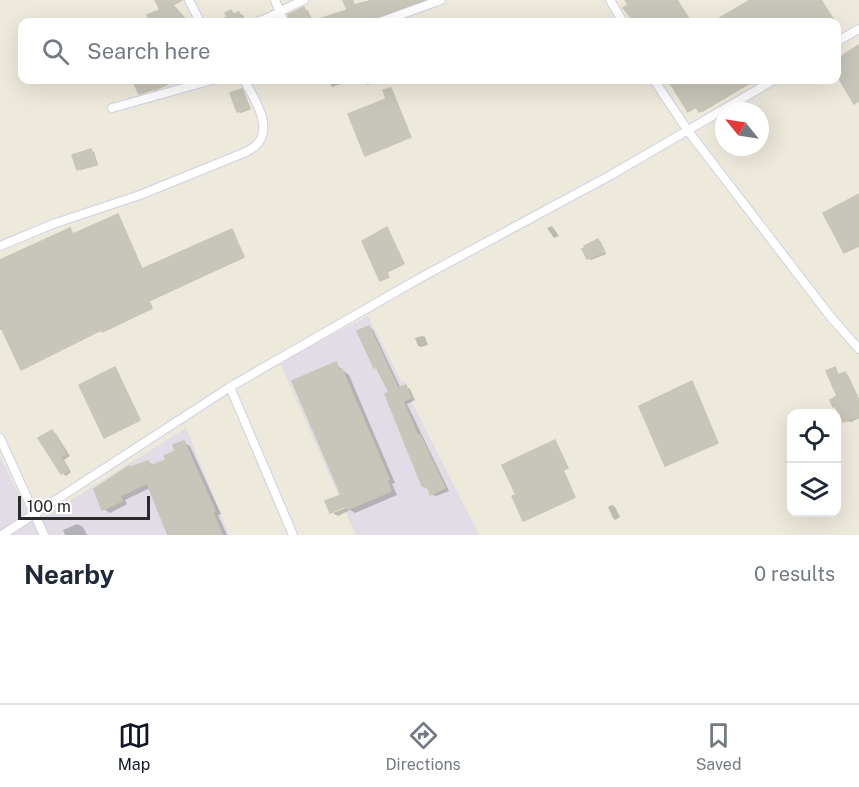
<!DOCTYPE html>
<html lang="en">
<head>
<meta charset="utf-8">
<style>
	body { margin:0; font-family:"Public Sans",sans-serif; background:#f2f2f3; color:#1f2937 }
	.controls { position:absolute; right:18px; bottom:18px; display:grid; overflow:hidden; border-radius:12px; box-shadow:0 6px 24px #0002 }
	.controls button { width:54px; height:54px; display:grid; place-items:center; padding:0; border:0; border-bottom:2px solid #e0e1e3; background:#fff; color:#1f2937; font:30px sans-serif }
	.compass { position:absolute; left:715px; top:102px; width:54px; height:54px; border-radius:50%; background:#fff; box-shadow:0 6px 24px #0002; rotate:300deg }
	.scale { position:absolute; left:18px; bottom:15px; width:132px; box-sizing:border-box; padding-left:6px; border:3px solid #2a2a2a; border-top:0; font-size:16px; line-height:21px; white-space:nowrap; color:#2a2a2a; -webkit-text-stroke:4px #fff; paint-order:stroke }
	.list { margin:0; padding:0; list-style:none }
	h2 { display:flex; justify-content:space-between; align-items:center; height:78px; margin:0; padding:0 24px; font-size:26px }
	h2 small { font-size:20px; font-weight:400; color:#747a83 }
	.icon { flex:none; width:33px; height:33px; fill:none; stroke:currentColor; stroke-width:2; stroke-linecap:round; stroke-linejoin:round }
	.map { position:relative; flex:none; width:859px; height:535px; overflow:hidden }
	.search { position:absolute; background:#fff; box-shadow:0 6px 24px #0002; left:18px; right:18px; top:18px; height:66px; display:flex; align-items:center; gap:15px; box-sizing:border-box; padding:0 21px; border-radius:12px; color:#747a83; font-size:22px }
	.sheet { height:168px; background:#fff }
	nav { display:flex; justify-content:space-around; align-items:center; box-sizing:border-box; height:84px; border-top:2px solid #e0e1e3; background:#fff; font-size:16px; color:#747a83 }
	nav a { display:grid; justify-items:center; gap:3px }
	nav .on { color:#111827 }
	.map>svg:first-child { display:block }
	.industrial { fill:#e1dce5 }
	.shadow { fill:#0003; fill-rule:evenodd }
	.building { fill:#c8c6ba; stroke:#c9c6b5; stroke-width:1.5 }
	.lines { fill:none; stroke-linecap:round; stroke-linejoin:round }
	.street-casing { stroke:#d1d0e4; stroke-width:10 }
	.street { stroke:#fff; stroke-width:8 }
</style>
</head>
<body>
<div class="map">
<svg width="859" height="535" viewBox="0 0 859 535">
	<rect width="100%" height="100%" fill="#ede9db"/>
	<g class="industrial">
		<path d="M 368,316 L 401,381 L 405,381 L 413,399 L 411,401 L 479,535 L 356,535 L 280,363 Z"/>
		<path d="M 186,428 L 229,535 L 0,535 L 0,456 L 33,524 Z"/>
	</g>
	<g class="shadow">
		<path d="M 345,0 L 353,0 L 355,6 L 370,0 L 428,0 L 381,17 L 376,22 L 318,22 L 318,21 L 349,11 Z"/>
		<path d="M 627,0 L 677,0 L 691,22 L 636,22 Z"/>
		<path d="M 753,0 L 821,0 L 834,22 L 716,22 Z"/>
		<path d="M 304,9 L 308,11 L 313,22 L 291,22 L 290,16 Z"/>
		<path d="M 231,12 L 243,15 L 245,22 L 222,22 L 221,21 L 229,18 Z"/>
		<path d="M 136,80 L 189,80 L 183,82 L 180,80 L 142,94 L 134,81 Z"/>
		<path d="M 320,80 L 332,80 L 322,83 Z"/>
		<path d="M 335,80 L 343,80 L 344,83 L 332,87 L 330,84 L 335,82 Z"/>
		<path d="M 364,80 L 370,80 L 371,84 L 367,85 Z"/>
		<path d="M 670,80 L 756,80 L 702,112 L 698,107 L 689,111 Z"/>
		<path d="M 242,90 L 244,92 L 251,109 L 241,113 L 238,111 Z"/>
		<path d="M 91,151 L 94,152 L 98,165 L 81,170 L 78,169 Z"/>
		<path d="M 118,215 L 143,271 L 233,231 L 244,258 L 148,301 L 152,309 L 104,332 L 102,330 L 23,369 L 3,328 L 0,330 L 0,262 L 73,235 Z"/>
		<path d="M 552,226 L 559,236 L 554,238 L 547,228 Z"/>
		<path d="M 598,241 L 601,242 L 606,254 L 591,260 L 588,258 Z"/>
		<path d="M 369,327 L 373,330 L 401,389 L 406,387 L 410,389 L 415,400 L 407,404 L 449,491 L 436,496 L 431,494 L 391,393 L 379,369 L 375,367 Z"/>
		<path d="M 422,336 L 425,337 L 428,345 L 421,347 L 418,346 L 415,338 Z"/>
		<path d="M 335,364 L 349,375 L 395,483 L 392,484 L 397,495 L 355,513 L 350,510 L 338,516 L 331,512 L 343,495 ZM 352,502 L 353,505 L 333,513 L 333,510 Z"/>
		<path d="M 115,369 L 140,421 L 106,437 L 105,437 Z"/>
		<path d="M 835,369 L 840,376 L 845,373 L 848,375 L 859,399 L 859,418 L 851,422 L 844,421 L 838,408 L 834,406 L 839,397 Z"/>
		<path d="M 52,431 L 56,434 L 70,456 L 64,460 L 71,472 L 66,476 L 62,473 Z"/>
		<path d="M 555,442 L 568,468 L 563,471 L 575,498 L 525,521 L 518,495 Z"/>
		<path d="M 184,443 L 190,446 L 221,514 L 218,515 L 227,535 L 170,535 L 150,488 L 125,500 L 127,504 L 110,513 L 104,509 L 148,462 L 155,466 L 168,461 L 177,452 Z"/>
		<path d="M 612,505 L 615,507 L 620,517 L 615,520 L 613,518 L 608,507 Z"/>
		<path d="M 77,524 L 83,527 L 87,535 L 65,535 L 63,530 Z"/>
	</g>
	<g class="building">
		<path d="M 155,0 L 182,0 L 173,5 L 188,22 L 150,22 L 147,15 L 160,10 Z"/>
		<path d="M 343,0 L 351,0 L 353,5 L 375,0 L 422,0 L 378,16 L 374,21 L 369,22 L 316,22 L 316,20 L 347,10 Z"/>
		<path d="M 625,0 L 677,0 L 691,22 L 635,22 L 623,8 L 628,5 Z"/>
		<path d="M 750,0 L 821,0 L 835,22 L 713,22 Z"/>
		<path d="M 304,7 L 311,22 L 290,22 L 288,15 Z"/>
		<path d="M 231,10 L 233,14 L 239,12 L 243,22 L 214,22 L 227,17 L 225,13 Z"/>
		<path d="M 859,45 L 859,101 L 854,104 L 837,75 L 837,59 Z"/>
		<path d="M 132,80 L 151,80 L 152,82 L 157,80 L 176,80 L 162,87 L 154,90 L 153,87 L 139,94 Z"/>
		<path d="M 668,80 L 755,80 L 699,112 L 696,107 L 688,112 Z"/>
		<path d="M 391,88 L 411,137 L 365,156 L 348,114 L 386,99 L 383,90 Z"/>
		<path d="M 242,89 L 249,108 L 237,112 L 230,93 Z"/>
		<path d="M 91,149 L 96,164 L 77,170 L 72,155 Z"/>
		<path d="M 859,194 L 859,246 L 844,253 L 823,213 Z"/>
		<path d="M 118,214 L 142,269 L 232,229 L 244,257 L 149,301 L 152,308 L 102,332 L 101,330 L 21,370 L 0,325 L 0,260 L 70,228 L 73,234 Z"/>
		<path d="M 387,227 L 404,264 L 387,272 L 389,277 L 380,281 L 362,241 Z"/>
		<path d="M 598,239 L 605,252 L 587,259 L 582,249 L 585,248 L 584,246 Z"/>
		<path d="M 369,326 L 398,388 L 406,385 L 411,398 L 403,401 L 418,436 L 420,435 L 445,488 L 430,495 L 428,488 L 422,486 L 385,394 L 389,392 L 376,367 L 374,368 L 357,331 Z"/>
		<path d="M 336,362 L 339,371 L 342,369 L 389,479 L 387,480 L 391,491 L 347,510 L 346,506 L 330,513 L 325,501 L 341,495 L 292,381 Z"/>
		<path d="M 115,367 L 140,420 L 104,438 L 79,385 Z"/>
		<path d="M 835,367 L 838,375 L 845,372 L 859,401 L 859,416 L 843,422 L 835,406 L 833,407 L 830,400 L 837,396 L 826,371 Z"/>
		<path d="M 692,381 L 718,443 L 665,466 L 639,406 Z"/>
		<path d="M 52,430 L 66,454 L 60,457 L 68,470 L 61,474 L 38,438 Z"/>
		<path d="M 555,440 L 568,468 L 563,470 L 575,497 L 523,521 L 512,496 L 516,495 L 502,465 Z"/>
		<path d="M 184,441 L 215,511 L 213,512 L 222,535 L 168,535 L 147,483 L 120,496 L 122,501 L 102,510 L 94,489 L 129,466 L 129,468 L 148,461 L 150,466 L 166,460 L 164,456 L 175,451 L 173,445 Z"/>
	</g>
	<g class="lines">
		<defs>
			<g id="street">
				<path d="M 189,0 L 200,22"/>
				<path d="M 275,0 L 284,22"/>
				<path d="M 610,0 L 623,22"/>
				<path d="M 257,22 C 275,16 287,7 304,0"/>
				<path d="M 380,22 L 441,0"/>
				<path d="M 836,42 L 859,29"/>
				<path d="M 654,80 L 688,131 L 830,316 L 859,349"/>
				<path d="M 112,108 L 212,80"/>
				<path d="M 0,246 L 53,224 L 140,195 L 246,152 C 250,149 256,147 258,143 C 273,126 253,96 244,80"/>
				<path d="M 230,387 L 293,535"/>
				<path d="M 0,438 L 44,535"/>
				<path d="M 2,535 L 230,387 L 420,278 L 611,175 L 774,80"/>
			</g>
		</defs>
		<use href="#street" class="street-casing"/>
		<use href="#street" class="street"/>
	</g>
</svg>
<div class="controls">
<button><svg class="icon" aria-label="locate" viewBox="0 0 24 24"><circle cx="12" cy="12" r="6"/><path d="M12 2v4M12 18v4M2 12h4M18 12h4"/></svg></button>
<button><svg class="icon" aria-label="layers" viewBox="0 0 24 24"><path d="M12 4l9 5-9 5-9-5zM3 14l9 5 9-5"/></svg></button>
</div>
<svg class="compass" viewBox="-18 -18 36 36"><path d="M0-13l5 13h-10z" fill="#e53935"/><path d="M0 13l5-13h-10z" fill="#747a83"/></svg>
<div class="scale">100 m</div>
<div class="search"><svg class="icon" aria-label="search" viewBox="0 0 24 24"><circle cx="10" cy="10" r="6"/><path d="M15 15l6 6"/></svg>Search here</div>
</div>
<section class="sheet">
<h2>Nearby<small>0 results</small></h2>
<ul class="list">
</ul>
</section>
<nav>
<a class="on"><svg class="icon" aria-label="map" viewBox="0 0 24 24"><path d="M3 6l6-2 6 2 6-2v14l-6 2-6-2-6 2zM9 4v14M15 6v14"/></svg>Map</a>
<a><svg class="icon" aria-label="directions" viewBox="0 0 24 24"><path d="M12 3l9 9-9 9-9-9zM9 14v-3h6M13 9l2 2-2 2"/></svg>Directions</a>
<a><svg class="icon" aria-label="saved" viewBox="0 0 24 24"><path d="M7 4h10v16l-5-4-5 4z"/></svg>Saved</a>
</nav>
</body>
</html>
